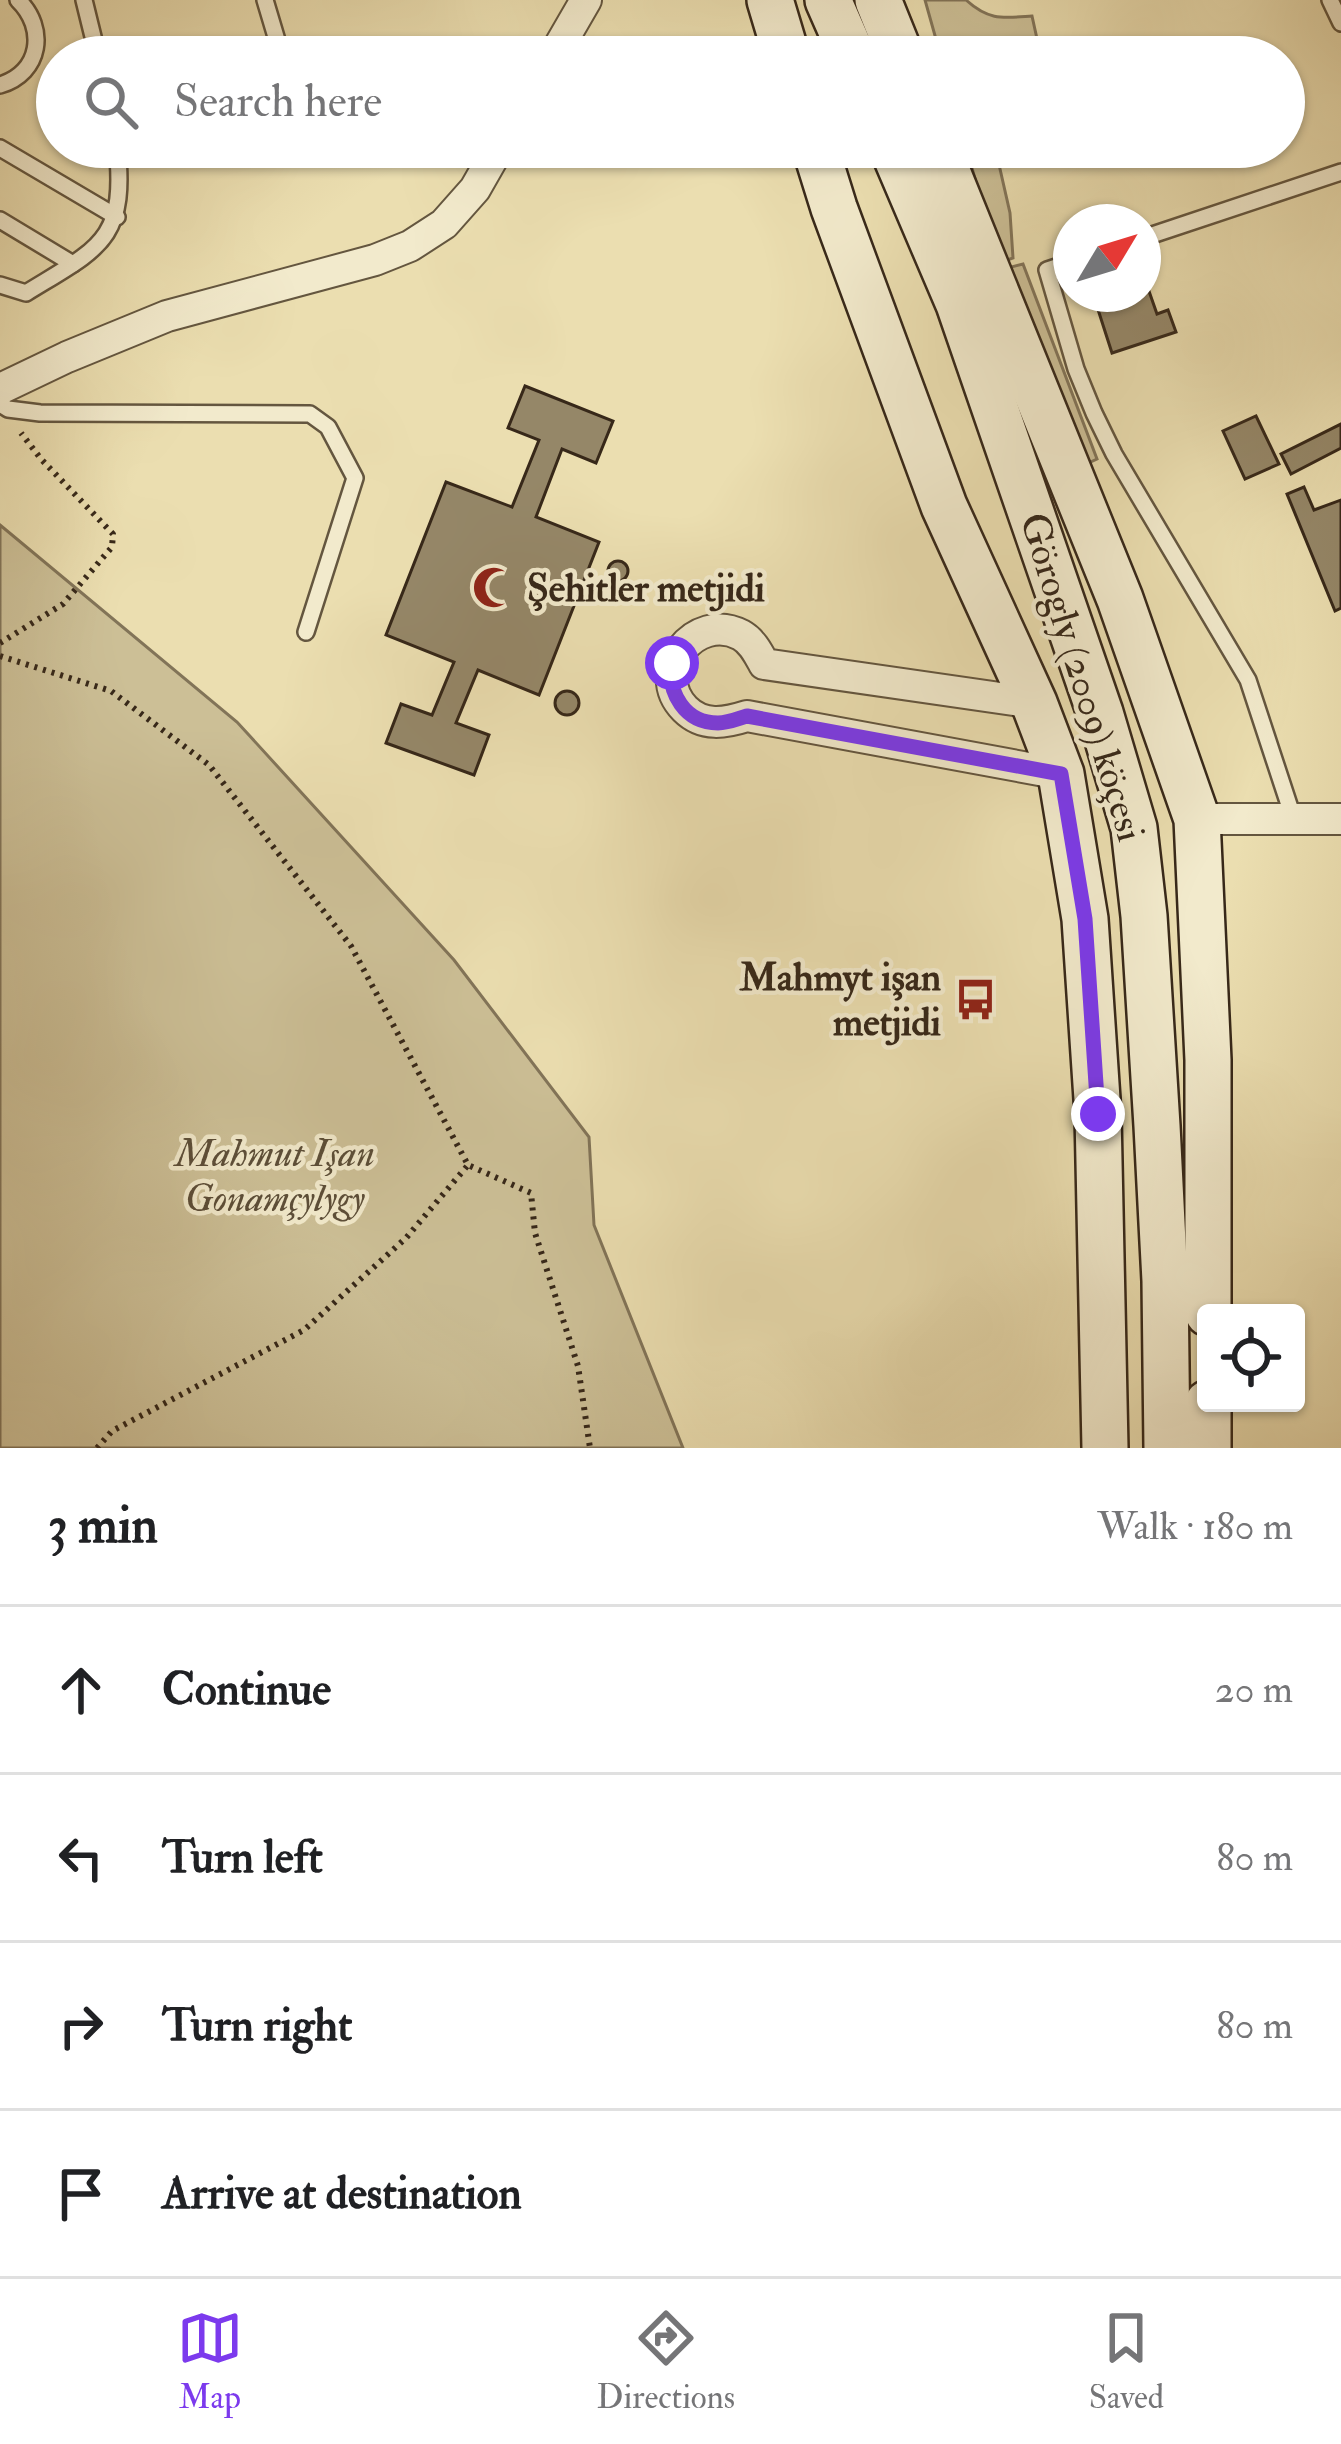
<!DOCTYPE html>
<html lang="en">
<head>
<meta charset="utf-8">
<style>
	body { margin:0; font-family:"IM FELL Double Pica",serif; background:#f6f6f6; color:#202124 }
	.controls { position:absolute; right:36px; bottom:36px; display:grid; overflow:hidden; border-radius:12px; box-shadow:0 3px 9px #0004 }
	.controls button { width:108px; height:108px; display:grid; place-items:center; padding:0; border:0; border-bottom:3px solid #e0e0e0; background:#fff; color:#202124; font:60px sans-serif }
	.compass { position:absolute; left:1053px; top:204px; width:108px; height:108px; border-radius:50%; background:#fff; box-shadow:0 3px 9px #0004; rotate:52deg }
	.stop { position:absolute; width:36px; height:36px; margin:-27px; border:9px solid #7c3aed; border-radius:50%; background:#fff }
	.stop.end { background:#7c3aed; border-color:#fff; box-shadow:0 3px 12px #0008 }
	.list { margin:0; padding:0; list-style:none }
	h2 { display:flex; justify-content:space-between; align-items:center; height:156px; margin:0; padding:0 48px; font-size:51px }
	h2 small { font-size:39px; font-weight:400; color:#757577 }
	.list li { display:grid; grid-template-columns:78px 1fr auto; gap:36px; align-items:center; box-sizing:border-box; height:168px; padding:0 48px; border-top:3px solid #e0e0e0 }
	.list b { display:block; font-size:45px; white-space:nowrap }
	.list em { font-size:39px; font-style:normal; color:#757577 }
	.icon { flex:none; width:66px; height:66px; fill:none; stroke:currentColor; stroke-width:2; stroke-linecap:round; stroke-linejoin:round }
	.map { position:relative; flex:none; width:1341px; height:1448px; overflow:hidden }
	.search { position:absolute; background:#fff; box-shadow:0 3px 9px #0004; left:36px; right:36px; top:36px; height:132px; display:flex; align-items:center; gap:30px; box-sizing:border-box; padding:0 42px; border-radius:66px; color:#757577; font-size:45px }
	.sheet { height:828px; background:#fff }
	nav { display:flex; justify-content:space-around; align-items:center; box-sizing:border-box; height:168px; border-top:3px solid #e0e0e0; background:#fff; font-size:33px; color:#757577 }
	nav a { display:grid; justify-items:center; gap:6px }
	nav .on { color:#7c3aed }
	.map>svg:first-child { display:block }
	.green { fill:#ccbf96; stroke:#827458; stroke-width:3 }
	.building { fill:#958768; stroke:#372819; stroke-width:3 }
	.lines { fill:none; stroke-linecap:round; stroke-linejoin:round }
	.lane-casing { stroke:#64563f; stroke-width:20 }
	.street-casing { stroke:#64563f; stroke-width:34 }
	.secondary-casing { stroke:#372819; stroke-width:50 }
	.path { stroke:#372819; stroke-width:6; stroke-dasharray:3 6; stroke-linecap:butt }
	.lane { stroke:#f2eacc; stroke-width:15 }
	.street { stroke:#f2eacc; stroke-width:30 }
	.secondary { stroke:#f2eacc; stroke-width:45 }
	.route { stroke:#7c3aed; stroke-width:15 }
	.labels { text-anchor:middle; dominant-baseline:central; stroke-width:9; stroke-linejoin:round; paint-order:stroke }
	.poi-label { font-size:39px; font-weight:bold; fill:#372819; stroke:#f2eacc; text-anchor:start }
	.street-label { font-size:39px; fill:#372819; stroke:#f2eacc }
	.park-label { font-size:39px; font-style:italic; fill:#5c4e38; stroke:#f2eacc }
</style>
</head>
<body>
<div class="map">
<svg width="1341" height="1448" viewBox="0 0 1341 1448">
	<rect width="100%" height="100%" fill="#ebdeb0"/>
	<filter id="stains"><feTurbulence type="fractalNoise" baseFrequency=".00167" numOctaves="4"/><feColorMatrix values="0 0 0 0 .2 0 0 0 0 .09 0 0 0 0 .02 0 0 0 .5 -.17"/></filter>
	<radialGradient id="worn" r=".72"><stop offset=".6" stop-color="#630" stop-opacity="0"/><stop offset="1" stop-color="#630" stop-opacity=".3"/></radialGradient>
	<g class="green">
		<path d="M 925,0 L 966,0 C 989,21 1003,18 1032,16 L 1041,57 L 941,57 Z"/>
		<path d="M 966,147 L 995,147 L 1010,213 L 1013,258 L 999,263 Z"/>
		<path d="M 1023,264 L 1097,459 L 1071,471 L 996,271 Z"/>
		<path d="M 0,525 L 237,722 L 454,960 L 589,1137 L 594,1225 L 683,1448 L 0,1448 Z"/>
	</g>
	<g class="building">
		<path d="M 1143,274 L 1157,314 L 1168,310 L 1176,332 L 1112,353 L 1093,294 L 1143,294 Z"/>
		<path d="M 525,386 L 613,421 L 596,463 L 562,449 L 536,517 L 599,542 L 539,695 L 478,670 L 456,723 L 489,735 L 474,775 L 386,743 L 401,704 L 432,715 L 454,662 L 386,635 L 446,482 L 512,507 L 539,440 L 508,428 Z"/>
		<path d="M 1256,416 L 1279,464 L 1245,479 L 1223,431 Z"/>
		<path d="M 1341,424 L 1341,448 L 1291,474 L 1281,454 Z"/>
		<path d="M 1304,487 L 1314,510 L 1341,500 L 1341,608 L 1335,611 L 1287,494 Z"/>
		<circle cx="618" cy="571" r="10"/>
		<circle cx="567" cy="703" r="12"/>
	</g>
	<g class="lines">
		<defs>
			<g id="lane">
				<path d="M 84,0 L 98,57"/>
				<path d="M 265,0 L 282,57"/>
				<path d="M 1330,0 L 1341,23"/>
				<path d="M 0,85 C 41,73 47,28 18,0"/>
				<path d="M 308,147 L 309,150"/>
				<path d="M 0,148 L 117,217"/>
				<path d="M 0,220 L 73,264"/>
				<path d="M 1143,238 L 1341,172"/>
				<path d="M 1071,262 L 1047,270 L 1076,369 L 1094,413 L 1114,454 L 1248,680 L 1294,820"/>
				<path d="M 0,285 L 26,293 C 99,248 127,241 117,147"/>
				<path d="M 0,404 L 8,409 L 40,413 L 310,414 L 328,427 L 355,478 L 306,632"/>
			</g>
			<g id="street">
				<path d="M 553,57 L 586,0"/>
				<path d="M 0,389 L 67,357 L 167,316 L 375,260 L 410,246 L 444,224 L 475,189 L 499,147"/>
				<path d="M 1034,703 L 764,664 C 758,653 752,641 741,635 C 695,611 648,672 685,709 C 703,727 725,723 747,716 L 1061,774"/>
				<path d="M 1197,819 L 1341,819"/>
			</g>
			<g id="secondary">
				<path d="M 770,0 L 787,57"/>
				<path d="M 828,0 L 853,57"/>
				<path d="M 878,0 L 901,57"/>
				<path d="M 815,147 L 834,208 L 944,506 L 1034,703 L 1061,774 L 1085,919 L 1098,1114 L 1105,1448"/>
				<path d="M 892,147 L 959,304 L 1100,713 L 1134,828 L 1144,916 L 1157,1126 L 1165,1281 L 1167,1448"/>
				<path d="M 937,147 L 1120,599 L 1197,819 L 1208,1060 L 1208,1313"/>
				<path d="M 1208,1403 L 1208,1448"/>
			</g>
		</defs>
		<use href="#lane" class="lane-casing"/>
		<use href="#street" class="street-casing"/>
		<use href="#secondary" class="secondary-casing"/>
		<g class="path">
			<path d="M 0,643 L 63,604 L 112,547 L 113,534 L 41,459 L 21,433"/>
			<path d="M 0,656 L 111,691 L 209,765 L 351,946 L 468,1165 L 531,1193 L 535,1233 L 578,1366 L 590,1448"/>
			<path d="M 97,1448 L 112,1431 L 304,1330 L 406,1238 L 468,1165"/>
		</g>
		<use href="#lane" class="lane"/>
		<use href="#street" class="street"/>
		<use href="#secondary" class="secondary"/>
	</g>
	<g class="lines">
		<path class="route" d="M 672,663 C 667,693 685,723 718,723 C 728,723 737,719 747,716 L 1061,774 L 1085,919 L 1098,1114"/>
	</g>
	<defs>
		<symbol id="mosque-bare" viewBox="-9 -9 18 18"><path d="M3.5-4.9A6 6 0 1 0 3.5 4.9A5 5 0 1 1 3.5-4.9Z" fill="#8f2418" stroke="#f2eacc" stroke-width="2.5" paint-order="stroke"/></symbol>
		<symbol id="bus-bare" viewBox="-9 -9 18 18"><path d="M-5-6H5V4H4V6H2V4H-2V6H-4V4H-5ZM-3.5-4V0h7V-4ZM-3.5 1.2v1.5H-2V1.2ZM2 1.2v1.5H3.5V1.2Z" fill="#8f2418" stroke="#f2eacc" stroke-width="2.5" paint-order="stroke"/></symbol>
	</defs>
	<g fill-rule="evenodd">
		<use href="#mosque-bare" x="464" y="558" width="59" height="59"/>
		<use href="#bus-bare" x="946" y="970" width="59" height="59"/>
	</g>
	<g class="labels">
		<g class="poi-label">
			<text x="527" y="588">Şehitler metjidi</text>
			<text x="941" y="977" text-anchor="end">Mahmyt işan<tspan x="941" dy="45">metjidi</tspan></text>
		</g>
		<g class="street-label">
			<text transform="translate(1082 677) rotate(73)">Görogly (2009) köçesi</text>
		</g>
		<g class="park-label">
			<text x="275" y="1153">Mahmut Işan<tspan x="275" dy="45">Gonamçylygy</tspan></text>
		</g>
	</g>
	<rect width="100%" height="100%" filter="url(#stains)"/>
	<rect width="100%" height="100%" fill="url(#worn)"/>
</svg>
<div class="controls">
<button><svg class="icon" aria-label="locate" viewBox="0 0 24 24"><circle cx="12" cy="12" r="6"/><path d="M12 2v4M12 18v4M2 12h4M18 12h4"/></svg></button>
</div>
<svg class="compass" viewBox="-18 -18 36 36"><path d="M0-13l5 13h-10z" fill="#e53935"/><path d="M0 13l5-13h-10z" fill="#757577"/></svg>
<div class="stop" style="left:672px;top:663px"></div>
<div class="stop end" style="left:1098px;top:1114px"></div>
<div class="search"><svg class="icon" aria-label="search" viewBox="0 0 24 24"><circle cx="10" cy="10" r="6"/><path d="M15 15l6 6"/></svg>Search here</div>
</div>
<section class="sheet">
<h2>3 min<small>Walk · 180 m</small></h2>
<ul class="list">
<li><svg class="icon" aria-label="ahead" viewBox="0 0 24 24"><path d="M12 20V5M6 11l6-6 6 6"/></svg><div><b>Continue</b></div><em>20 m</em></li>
<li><svg class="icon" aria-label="left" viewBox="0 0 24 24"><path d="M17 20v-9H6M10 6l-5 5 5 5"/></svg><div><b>Turn left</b></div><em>80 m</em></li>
<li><svg class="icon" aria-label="right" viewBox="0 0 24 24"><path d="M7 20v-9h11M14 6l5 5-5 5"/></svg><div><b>Turn right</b></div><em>80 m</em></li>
<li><svg class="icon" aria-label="arrive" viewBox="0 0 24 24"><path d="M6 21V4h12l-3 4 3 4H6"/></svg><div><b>Arrive at destination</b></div></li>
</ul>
</section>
<nav>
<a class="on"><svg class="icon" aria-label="map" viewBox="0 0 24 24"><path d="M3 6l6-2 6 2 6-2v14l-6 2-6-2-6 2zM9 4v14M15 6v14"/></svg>Map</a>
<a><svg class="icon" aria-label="directions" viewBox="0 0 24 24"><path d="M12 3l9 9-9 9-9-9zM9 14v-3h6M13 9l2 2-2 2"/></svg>Directions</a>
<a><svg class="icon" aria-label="saved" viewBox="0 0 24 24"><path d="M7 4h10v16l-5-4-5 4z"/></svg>Saved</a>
</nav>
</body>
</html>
